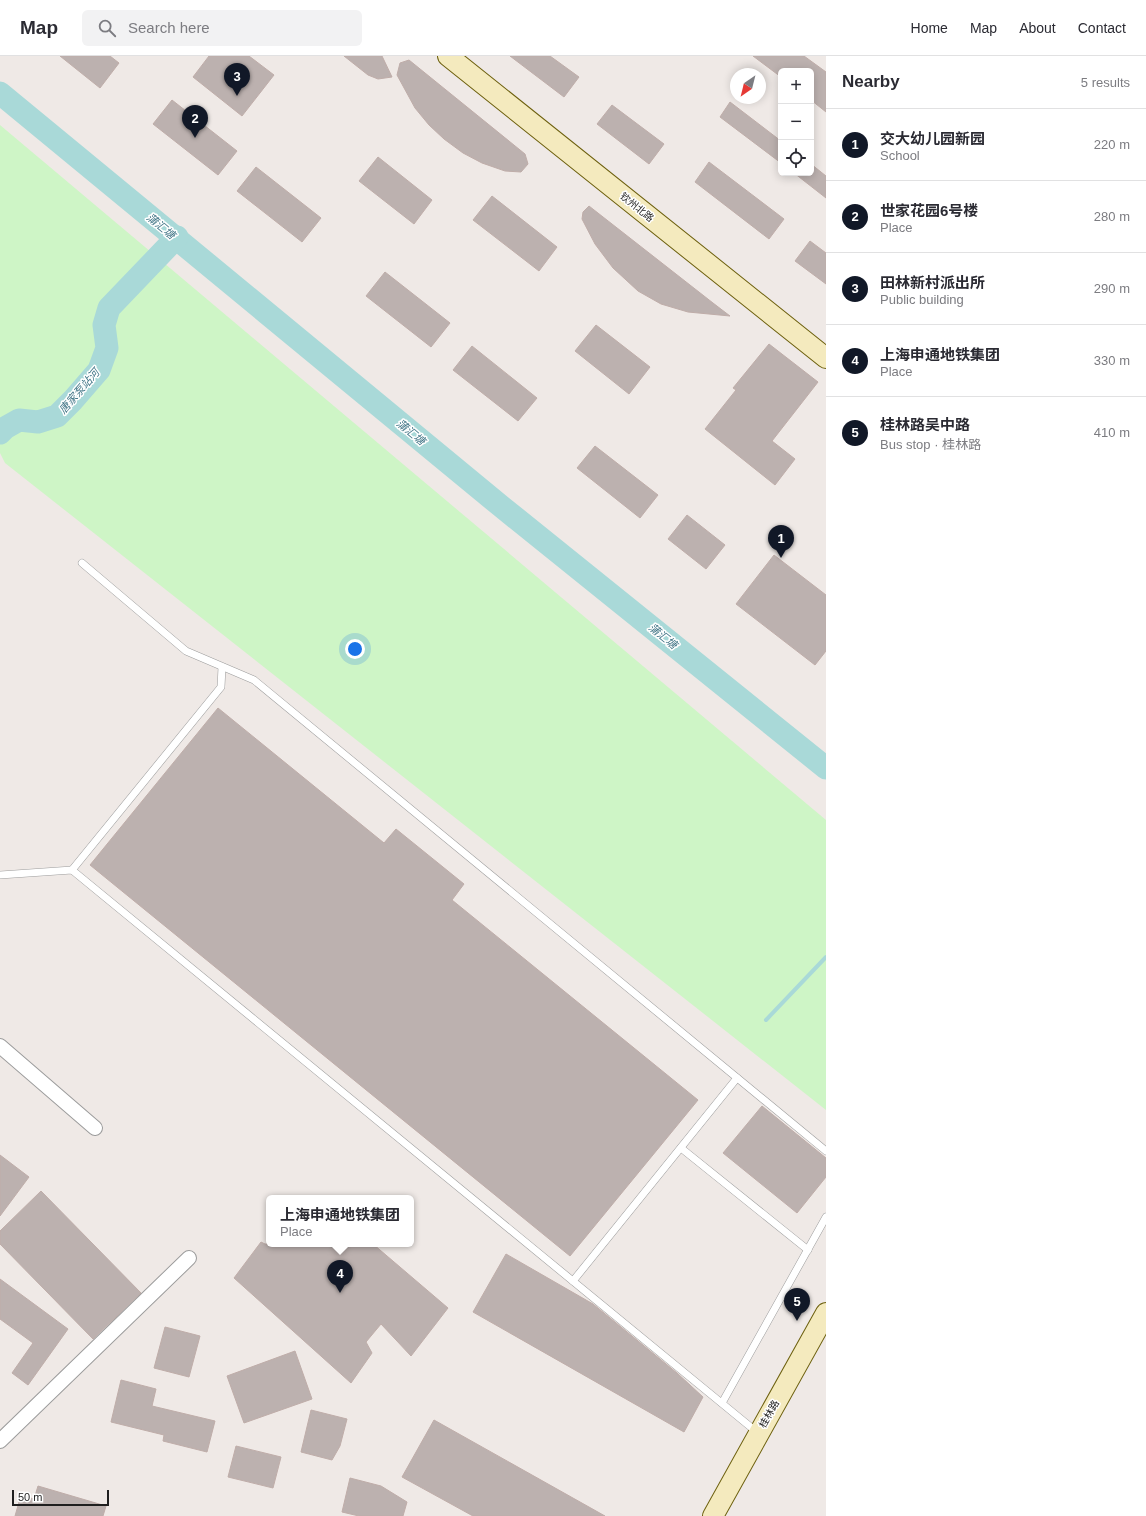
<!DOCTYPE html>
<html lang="en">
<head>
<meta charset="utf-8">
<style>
	body { margin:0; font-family:Arial,"Noto Sans SC",sans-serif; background:#f2f2f3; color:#2b2b33 }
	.controls { position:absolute; right:12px; top:12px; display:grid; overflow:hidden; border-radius:6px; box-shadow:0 2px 10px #0003 }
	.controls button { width:36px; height:36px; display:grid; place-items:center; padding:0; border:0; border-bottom:1px solid #e1e1e2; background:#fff; color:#2b2b33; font:20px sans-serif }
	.compass { position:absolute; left:730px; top:12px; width:36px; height:36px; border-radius:50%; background:#fff; box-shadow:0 2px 10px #0003; rotate:215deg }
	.scale { position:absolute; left:12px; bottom:10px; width:97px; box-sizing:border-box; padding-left:4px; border:2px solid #1f1f1f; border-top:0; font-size:11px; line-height:14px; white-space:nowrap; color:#1f1f1f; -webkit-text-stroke:3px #fff; paint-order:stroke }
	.you { position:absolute; left:355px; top:593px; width:14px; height:14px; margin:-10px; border:3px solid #fff; border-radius:50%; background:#1a73e8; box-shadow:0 0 0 6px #1a73e833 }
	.badge { display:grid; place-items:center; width:26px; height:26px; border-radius:50%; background:#111827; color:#fff; font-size:13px; font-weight:700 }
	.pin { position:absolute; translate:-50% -33px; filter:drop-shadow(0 1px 2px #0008) }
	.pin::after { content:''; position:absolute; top:21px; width:14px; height:12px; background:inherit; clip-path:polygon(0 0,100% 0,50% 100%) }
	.popup { position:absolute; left:266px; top:1139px; width:148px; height:52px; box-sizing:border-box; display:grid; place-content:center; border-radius:6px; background:#fff; filter:drop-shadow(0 1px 3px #0005); font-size:13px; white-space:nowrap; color:#7c7c81 }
	.popup b { font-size:15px; color:#2b2b33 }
	.popup::after { content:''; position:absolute; left:50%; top:100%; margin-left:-8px; border:8px solid transparent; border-top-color:#fff }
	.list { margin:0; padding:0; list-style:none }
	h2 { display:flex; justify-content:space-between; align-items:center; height:52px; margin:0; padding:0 16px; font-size:17px }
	h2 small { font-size:13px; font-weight:400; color:#7c7c81 }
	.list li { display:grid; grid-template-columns:26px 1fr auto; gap:12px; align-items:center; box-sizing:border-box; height:72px; padding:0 16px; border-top:1px solid #e1e1e2 }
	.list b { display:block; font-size:15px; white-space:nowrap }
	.list p { margin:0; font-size:13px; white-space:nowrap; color:#7c7c81 }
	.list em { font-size:13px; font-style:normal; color:#7c7c81 }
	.icon { flex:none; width:22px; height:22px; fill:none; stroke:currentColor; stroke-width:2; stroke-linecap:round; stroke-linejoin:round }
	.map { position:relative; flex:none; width:826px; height:1460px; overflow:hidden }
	header { display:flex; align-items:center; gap:24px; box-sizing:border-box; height:56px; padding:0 20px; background:#fff; border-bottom:1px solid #e1e1e2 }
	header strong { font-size:19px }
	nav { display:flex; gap:22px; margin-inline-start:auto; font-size:14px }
	.search { width:280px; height:36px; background:#f2f2f3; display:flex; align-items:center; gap:10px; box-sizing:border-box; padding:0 14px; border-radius:6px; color:#7c7c81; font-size:15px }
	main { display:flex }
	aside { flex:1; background:#fff }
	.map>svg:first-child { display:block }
	.park { fill:#cef5c6 }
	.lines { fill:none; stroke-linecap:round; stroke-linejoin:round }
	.stream { stroke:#a9d9d8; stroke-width:4 }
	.river { stroke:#a9d9d8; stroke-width:23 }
	.building { fill:#bcb1af; stroke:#bfada9 }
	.lane-casing { stroke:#9c9c9c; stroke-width:8 }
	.street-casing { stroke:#9c9c9c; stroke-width:16 }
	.secondary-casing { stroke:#6d600e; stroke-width:22 }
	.lane { stroke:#fff; stroke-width:7 }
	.street { stroke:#fff; stroke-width:14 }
	.secondary { stroke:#f4eabe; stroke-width:20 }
	.labels { text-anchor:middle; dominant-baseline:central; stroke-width:3; stroke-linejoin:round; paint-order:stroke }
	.street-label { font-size:10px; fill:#1f1f1f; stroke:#fff }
	.water-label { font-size:11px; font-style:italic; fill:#457889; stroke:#fff }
</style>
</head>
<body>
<header>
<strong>Map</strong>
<div class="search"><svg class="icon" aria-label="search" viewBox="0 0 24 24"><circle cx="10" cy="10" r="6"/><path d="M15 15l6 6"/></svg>Search here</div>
<nav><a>Home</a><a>Map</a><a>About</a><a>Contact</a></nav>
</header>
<main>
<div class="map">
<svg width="826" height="1460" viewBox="0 0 826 1460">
	<rect width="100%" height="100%" fill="#efe9e6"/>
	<path class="park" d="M 0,69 L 826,764 L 826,1054 L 5,407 L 0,397 Z"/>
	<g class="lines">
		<path class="stream" d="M 766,964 L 826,901"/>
		<g class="river">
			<path d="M 0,37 L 502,451 L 826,712"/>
			<path d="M 0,377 L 5,372 L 19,364 L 38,366 L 57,360 L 73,344 L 99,314 L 107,292 L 104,269 L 109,252 L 177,181"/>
		</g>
	</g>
	<g class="building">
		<path d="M 60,0 L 110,0 L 119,7 L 100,32 Z"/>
		<path d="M 209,0 L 249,0 L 274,19 L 242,60 L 193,21 Z"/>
		<path d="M 344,0 L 382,0 L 392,21 L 378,23 L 368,19 Z"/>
		<path d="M 510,0 L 550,0 L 579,21 L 564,41 Z"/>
		<path d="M 753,0 L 804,0 L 826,16 L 826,56 L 811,44 L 811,15 L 781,15 L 781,21 Z"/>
		<path d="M 409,4 L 525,98 L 528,108 L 521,116 L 505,115 L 482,107 L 463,97 L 444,83 L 429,69 L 415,52 L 397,19 L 400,7 Z"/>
		<path d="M 172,44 L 237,95 L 218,119 L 153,68 Z"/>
		<path d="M 730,46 L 781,85 L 781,107 L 720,61 Z"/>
		<path d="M 612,49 L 664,88 L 649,108 L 597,68 Z"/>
		<path d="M 378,101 L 432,144 L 414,168 L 359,125 Z"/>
		<path d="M 709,106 L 784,163 L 769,183 L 695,126 Z"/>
		<path d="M 811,108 L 826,120 L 826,142 L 794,117 L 811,117 Z"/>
		<path d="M 256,111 L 321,162 L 302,186 L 237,135 Z"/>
		<path d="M 492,140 L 557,191 L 539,215 L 473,164 Z"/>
		<path d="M 589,150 L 713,247 L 730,260 L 688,256 L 661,248 L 638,235 L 613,212 L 595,188 L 582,163 L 583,156 Z"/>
		<path d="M 810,185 L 826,197 L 826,228 L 795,205 Z"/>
		<path d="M 385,216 L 450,267 L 431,291 L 366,240 Z"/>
		<path d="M 596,269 L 650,311 L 629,338 L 575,295 Z"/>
		<path d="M 769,288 L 818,326 L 772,385 L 795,403 L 775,429 L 705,373 L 736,334 L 733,332 Z"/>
		<path d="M 472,290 L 537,342 L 518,365 L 453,314 Z"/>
		<path d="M 595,390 L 658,439 L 640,462 L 577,412 Z"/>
		<path d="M 687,459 L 725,489 L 706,513 L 668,483 Z"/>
		<path d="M 774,499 L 826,539 L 826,595 L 815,609 L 736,548 Z"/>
		<path d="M 218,652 L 384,787 L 396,773 L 464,828 L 452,844 L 698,1044 L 570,1200 L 90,809 Z"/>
		<path d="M 762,1050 L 826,1102 L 826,1121 L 797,1157 L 723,1097 Z"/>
		<path d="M 0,1099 L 29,1121 L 0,1160 Z"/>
		<path d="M 41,1135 L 141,1237 L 93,1283 L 0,1188 L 0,1175 Z"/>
		<path d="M 261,1186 L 265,1188 L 373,1188 L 448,1252 L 411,1300 L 381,1268 L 366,1286 L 372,1297 L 351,1327 L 234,1222 Z"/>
		<path d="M 506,1198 L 593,1248 L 677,1317 L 703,1341 L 684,1376 L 473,1256 Z"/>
		<path d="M 0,1223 L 68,1273 L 28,1329 L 12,1317 L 33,1287 L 0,1263 Z"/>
		<path d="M 165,1271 L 200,1280 L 189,1321 L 154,1312 Z"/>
		<path d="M 295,1295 L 312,1343 L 244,1367 L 227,1320 Z"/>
		<path d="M 121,1324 L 156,1333 L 152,1350 L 215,1365 L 207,1396 L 163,1385 L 164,1379 L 111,1366 Z"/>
		<path d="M 311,1354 L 347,1363 L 340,1390 L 332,1404 L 301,1396 Z"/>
		<path d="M 434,1364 L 605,1460 L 473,1460 L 402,1421 Z"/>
		<path d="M 236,1390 L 281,1401 L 273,1432 L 228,1421 Z"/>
		<path d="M 350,1422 L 381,1430 L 407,1446 L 403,1460 L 359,1460 L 342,1456 Z"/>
		<path d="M 38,1430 L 106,1450 L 103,1460 L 15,1460 L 21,1439 L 34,1443 Z"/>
	</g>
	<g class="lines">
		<defs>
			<g id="lane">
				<path d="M 82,507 L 186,595 L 254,624 L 826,1095"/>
				<path d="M 72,814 L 221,631 L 222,611"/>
				<path d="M 0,819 L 72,814 L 758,1377"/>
				<path d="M 681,1092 L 808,1194"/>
				<path d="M 573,1225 L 737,1022"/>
				<path d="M 722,1347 L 826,1161"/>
			</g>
			<g id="street">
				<path d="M 0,990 L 95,1072"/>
				<path d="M 0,1385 L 189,1202"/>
			</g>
			<g id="secondary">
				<path d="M 448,0 L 826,302"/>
				<path d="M 713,1460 L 826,1257"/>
			</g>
		</defs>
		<use href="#lane" class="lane-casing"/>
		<use href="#street" class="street-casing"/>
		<use href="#secondary" class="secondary-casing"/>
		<use href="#lane" class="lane"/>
		<use href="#street" class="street"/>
		<use href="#secondary" class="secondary"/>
	</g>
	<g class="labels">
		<g class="street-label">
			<text transform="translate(637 151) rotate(39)">钦州北路</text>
			<text transform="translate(769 1358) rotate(-61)">桂林路</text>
		</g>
		<g class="water-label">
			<text transform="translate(161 170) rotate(40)">蒲汇塘</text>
			<text transform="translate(79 335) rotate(-49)">唐家泵站河</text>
			<text transform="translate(411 376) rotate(40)">蒲汇塘</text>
			<text transform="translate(663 580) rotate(39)">蒲汇塘</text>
		</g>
	</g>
</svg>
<div class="controls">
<button>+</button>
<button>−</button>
<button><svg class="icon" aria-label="locate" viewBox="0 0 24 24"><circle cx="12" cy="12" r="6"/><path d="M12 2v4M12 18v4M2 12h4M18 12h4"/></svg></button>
</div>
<svg class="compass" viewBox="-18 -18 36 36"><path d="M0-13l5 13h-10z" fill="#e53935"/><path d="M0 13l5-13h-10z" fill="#7c7c81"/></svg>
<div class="scale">50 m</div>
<div class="you"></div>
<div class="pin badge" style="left:781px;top:502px">1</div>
<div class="pin badge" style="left:195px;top:82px">2</div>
<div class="pin badge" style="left:237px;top:40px">3</div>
<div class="pin badge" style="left:340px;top:1237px">4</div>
<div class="popup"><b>上海申通地铁集团</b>Place</div>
<div class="pin badge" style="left:797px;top:1265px">5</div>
</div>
<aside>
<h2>Nearby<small>5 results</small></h2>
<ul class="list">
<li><span class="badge">1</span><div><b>交大幼儿园新园</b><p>School</p></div><em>220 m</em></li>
<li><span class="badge">2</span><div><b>世家花园6号楼</b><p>Place</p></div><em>280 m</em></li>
<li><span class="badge">3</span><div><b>田林新村派出所</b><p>Public building</p></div><em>290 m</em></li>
<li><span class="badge">4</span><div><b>上海申通地铁集团</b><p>Place</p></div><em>330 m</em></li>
<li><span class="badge">5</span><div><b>桂林路吴中路</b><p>Bus stop · 桂林路</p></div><em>410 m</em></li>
</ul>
</aside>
</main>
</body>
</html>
